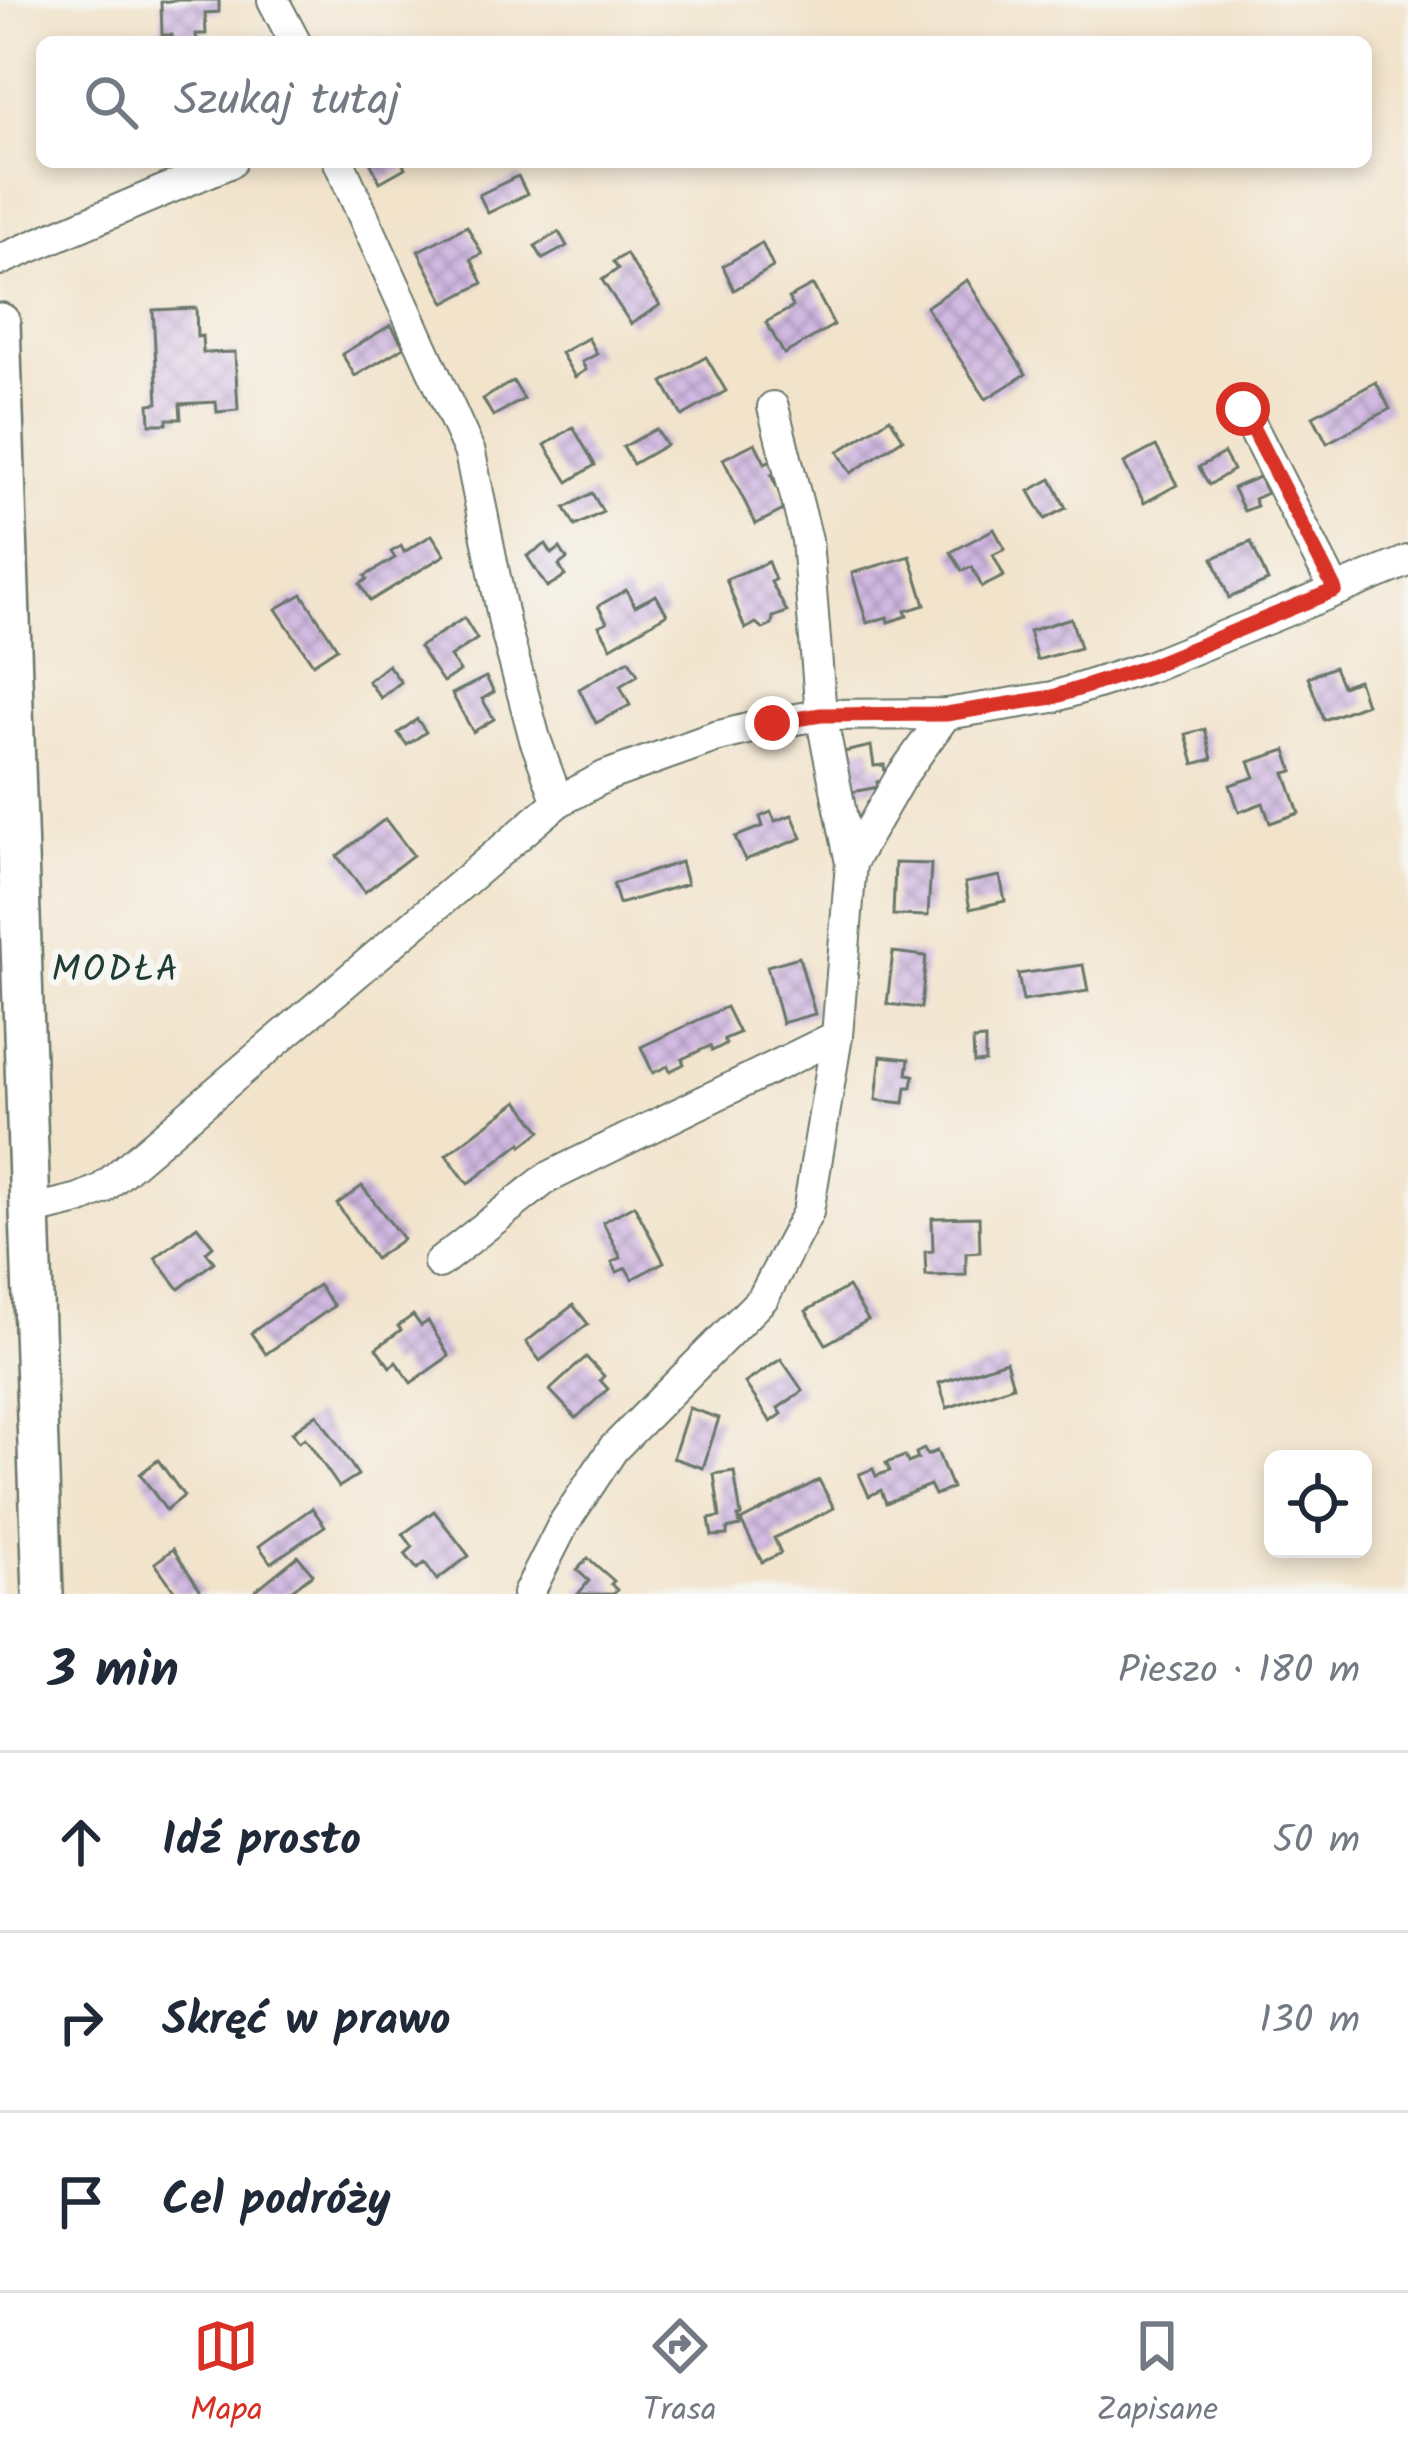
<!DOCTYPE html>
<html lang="pl">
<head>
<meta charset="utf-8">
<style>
	body { margin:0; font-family:Kalam,sans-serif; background:#f2f2f3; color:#1f2937 }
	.controls { position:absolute; right:36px; bottom:36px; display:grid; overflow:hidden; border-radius:18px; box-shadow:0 6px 18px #0003 }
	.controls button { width:108px; height:108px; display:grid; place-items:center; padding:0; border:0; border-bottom:3px solid #e0e1e3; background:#fff; color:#1f2937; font:60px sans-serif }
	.stop { position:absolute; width:36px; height:36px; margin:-27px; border:9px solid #d93025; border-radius:50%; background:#fff }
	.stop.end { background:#d93025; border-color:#fff; box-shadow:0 3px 12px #0008 }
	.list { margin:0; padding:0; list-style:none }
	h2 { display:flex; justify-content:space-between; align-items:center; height:156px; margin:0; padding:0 48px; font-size:51px }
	h2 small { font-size:39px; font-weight:400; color:#747a83 }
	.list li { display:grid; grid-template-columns:78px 1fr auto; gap:36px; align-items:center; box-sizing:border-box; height:180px; padding:0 48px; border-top:3px solid #e0e1e3 }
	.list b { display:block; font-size:45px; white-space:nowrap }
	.list em { font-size:39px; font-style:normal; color:#747a83 }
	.icon { flex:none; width:66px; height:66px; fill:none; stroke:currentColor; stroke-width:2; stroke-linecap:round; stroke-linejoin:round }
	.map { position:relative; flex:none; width:1408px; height:1594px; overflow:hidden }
	.search { position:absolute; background:#fff; box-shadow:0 6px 18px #0003; left:36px; right:36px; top:36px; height:132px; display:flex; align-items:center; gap:30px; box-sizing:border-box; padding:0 42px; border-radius:18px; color:#747a83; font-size:45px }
	.sheet { height:696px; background:#fff }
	nav { display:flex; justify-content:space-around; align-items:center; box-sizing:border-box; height:168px; border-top:3px solid #e0e1e3; background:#fff; font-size:33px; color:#747a83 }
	nav a { display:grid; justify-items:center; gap:6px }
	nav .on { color:#d93025 }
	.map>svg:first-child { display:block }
	.building { fill:url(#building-cross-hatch) }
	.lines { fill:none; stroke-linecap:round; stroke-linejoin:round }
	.minor-casing { stroke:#697769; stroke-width:34 }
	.major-casing { stroke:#697769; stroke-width:44 }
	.minor { stroke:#fff; stroke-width:30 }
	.major { stroke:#fff; stroke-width:39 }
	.route { stroke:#d93025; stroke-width:15 }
	.labels { text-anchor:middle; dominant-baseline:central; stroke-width:12; stroke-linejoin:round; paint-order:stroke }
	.quarter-label { font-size:36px; letter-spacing:3px; fill:#1f3d34; stroke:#f6f6f2 }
</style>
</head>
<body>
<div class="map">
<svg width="1408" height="1594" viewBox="0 0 1408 1594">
	<defs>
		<pattern id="building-cross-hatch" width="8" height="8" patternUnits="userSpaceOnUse" patternTransform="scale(3)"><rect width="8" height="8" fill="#d1b8e2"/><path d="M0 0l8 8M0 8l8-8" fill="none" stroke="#a997b8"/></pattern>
	</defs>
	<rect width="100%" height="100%" fill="#f6f6f2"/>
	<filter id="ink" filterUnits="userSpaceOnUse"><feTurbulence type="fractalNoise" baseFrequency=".00833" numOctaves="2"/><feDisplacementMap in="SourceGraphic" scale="24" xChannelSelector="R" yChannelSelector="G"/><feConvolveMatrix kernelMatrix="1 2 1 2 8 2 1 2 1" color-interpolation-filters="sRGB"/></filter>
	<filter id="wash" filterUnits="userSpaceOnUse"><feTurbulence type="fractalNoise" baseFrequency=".004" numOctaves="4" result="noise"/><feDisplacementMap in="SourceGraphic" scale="48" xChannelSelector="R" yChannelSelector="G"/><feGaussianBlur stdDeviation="2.7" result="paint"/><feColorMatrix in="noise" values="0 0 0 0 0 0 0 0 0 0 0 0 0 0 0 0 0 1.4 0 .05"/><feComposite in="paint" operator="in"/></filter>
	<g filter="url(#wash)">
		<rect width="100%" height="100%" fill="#f2e3cb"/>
		<g id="blocks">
			<g class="building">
				<path d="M 176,0 L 219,0 L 219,12 L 205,13 L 206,34 L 196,34 L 197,41 L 173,42 L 172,35 L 162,35 L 161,2 Z"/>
				<path d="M 370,162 L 402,162 L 405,168 L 380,182 Z"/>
				<path d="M 518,176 L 527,194 L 488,213 L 479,195 Z"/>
				<path d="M 467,226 L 482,254 L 471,259 L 483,283 L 445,303 L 418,251 Z"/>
				<path d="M 559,232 L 567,246 L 543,259 L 535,246 Z"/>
				<path d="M 762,243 L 773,267 L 734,290 L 723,266 Z"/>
				<path d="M 626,254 L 660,305 L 631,324 L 602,280 L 618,269 L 613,262 Z"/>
				<path d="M 967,280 L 1026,374 L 986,399 L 926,307 Z"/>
				<path d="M 813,285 L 834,325 L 784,354 L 766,322 L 793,307 L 789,298 Z"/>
				<path d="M 196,308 L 197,337 L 202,336 L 203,353 L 235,352 L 238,410 L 217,412 L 216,402 L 180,404 L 181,419 L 167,419 L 167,424 L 150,424 L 149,404 L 158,403 L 153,310 Z"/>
				<path d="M 391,325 L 404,347 L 355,376 L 342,354 Z"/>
				<path d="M 588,338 L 597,354 L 582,362 L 586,370 L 575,377 L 561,353 Z"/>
				<path d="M 706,357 L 726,391 L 682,416 L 663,382 Z"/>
				<path d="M 513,381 L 524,399 L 493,416 L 483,399 Z"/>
				<path d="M 1376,382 L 1390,409 L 1327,443 L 1313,416 Z"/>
				<path d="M 890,418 L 903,439 L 851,473 L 838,452 Z"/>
				<path d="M 573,427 L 595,465 L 568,482 L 545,445 Z"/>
				<path d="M 656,429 L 666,445 L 633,464 L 623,447 Z"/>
				<path d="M 755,443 L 765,463 L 772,460 L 778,471 L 771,475 L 787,508 L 756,524 L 723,459 Z"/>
				<path d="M 1156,446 L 1177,485 L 1144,503 L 1124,463 Z"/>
				<path d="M 1224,453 L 1233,470 L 1209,485 L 1199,467 Z"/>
				<path d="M 1259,477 L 1267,493 L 1254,499 L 1257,506 L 1244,511 L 1233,488 Z"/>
				<path d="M 1051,479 L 1066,508 L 1045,519 L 1029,491 Z"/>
				<path d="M 592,493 L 603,512 L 575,526 L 565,508 Z"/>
				<path d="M 994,529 L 1005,549 L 993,555 L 1004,576 L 982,587 L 972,567 L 962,571 L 951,552 Z"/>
				<path d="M 432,535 L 445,555 L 370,601 L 360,584 L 367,579 L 365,576 L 395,558 L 391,552 L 401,546 L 404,552 Z"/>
				<path d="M 1251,542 L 1268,581 L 1229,598 L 1213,558 Z"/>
				<path d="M 546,544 L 552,554 L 560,548 L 567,559 L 559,565 L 565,576 L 547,587 L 527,556 Z"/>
				<path d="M 910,556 L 925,605 L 905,611 L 907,616 L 888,622 L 887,617 L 867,623 L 852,573 Z"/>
				<path d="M 768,562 L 775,580 L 771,582 L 787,612 L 773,617 L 772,625 L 763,629 L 756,623 L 745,629 L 726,579 Z"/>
				<path d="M 626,590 L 635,606 L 656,595 L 667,614 L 611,647 L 599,626 L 607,622 L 598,606 Z"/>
				<path d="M 302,594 L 337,648 L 313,664 L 276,609 Z"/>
				<path d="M 464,618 L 477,639 L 450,657 L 460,671 L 443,682 L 419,647 Z"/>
				<path d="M 1071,618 L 1080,648 L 1037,660 L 1029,631 Z"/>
				<path d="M 629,660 L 638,675 L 620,686 L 630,705 L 596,723 L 579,689 Z"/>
				<path d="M 388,665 L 401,682 L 381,698 L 368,681 Z"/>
				<path d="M 1334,667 L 1342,686 L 1358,680 L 1366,704 L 1324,720 L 1308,677 Z"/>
				<path d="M 486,677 L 494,692 L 482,699 L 494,719 L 473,732 L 452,694 Z"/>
				<path d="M 417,719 L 426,732 L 407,745 L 398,733 Z"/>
				<path d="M 1205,729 L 1212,759 L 1194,764 L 1186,734 Z"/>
				<path d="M 871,746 L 874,766 L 884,765 L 886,780 L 877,782 L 878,787 L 852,792 L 844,752 Z"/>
				<path d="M 1286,750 L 1293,771 L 1285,773 L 1299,813 L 1270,823 L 1263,803 L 1239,812 L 1230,785 L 1255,777 L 1249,762 Z"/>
				<path d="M 771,812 L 775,821 L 792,815 L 802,838 L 745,860 L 735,837 L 763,826 L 760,817 Z"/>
				<path d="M 385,819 L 413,855 L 365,892 L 337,856 Z"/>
				<path d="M 681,862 L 687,884 L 619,904 L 613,884 Z"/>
				<path d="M 895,863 L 931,864 L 928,916 L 893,915 Z"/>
				<path d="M 1000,876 L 1005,901 L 970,909 L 965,883 Z"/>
				<path d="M 893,952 L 926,956 L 921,1008 L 887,1004 Z"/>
				<path d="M 799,957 L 815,1014 L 782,1023 L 767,966 Z"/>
				<path d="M 1083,965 L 1088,991 L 1023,1001 L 1018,974 Z"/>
				<path d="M 726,1007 L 739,1033 L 724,1039 L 726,1044 L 712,1051 L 710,1046 L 682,1059 L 684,1064 L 670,1071 L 668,1066 L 653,1073 L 641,1047 Z"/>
				<path d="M 985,1039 L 985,1062 L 974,1063 L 973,1040 Z"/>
				<path d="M 881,1056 L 909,1059 L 907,1074 L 914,1075 L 912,1087 L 906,1087 L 904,1103 L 876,1100 Z"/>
				<path d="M 518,1101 L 541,1131 L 522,1146 L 521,1143 L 468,1184 L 446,1155 Z"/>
				<path d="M 362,1186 L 403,1239 L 375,1259 L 337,1204 Z"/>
				<path d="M 634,1205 L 664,1262 L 632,1279 L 626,1268 L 617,1272 L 612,1262 L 621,1258 L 603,1222 Z"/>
				<path d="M 979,1217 L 980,1252 L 966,1253 L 966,1275 L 926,1276 L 925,1252 L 933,1251 L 932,1218 Z"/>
				<path d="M 197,1226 L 213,1246 L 206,1252 L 214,1262 L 179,1289 L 155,1258 Z"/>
				<path d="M 318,1285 L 334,1306 L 266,1354 L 251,1333 Z"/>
				<path d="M 848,1287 L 868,1320 L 826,1344 L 806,1311 Z"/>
				<path d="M 573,1305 L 588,1324 L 540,1361 L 526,1342 Z"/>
				<path d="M 413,1315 L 421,1326 L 428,1321 L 449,1356 L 411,1383 L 396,1362 L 390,1367 L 376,1348 L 401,1330 L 398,1326 Z"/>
				<path d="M 586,1357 L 604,1376 L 600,1380 L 608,1389 L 576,1418 L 550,1390 Z"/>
				<path d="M 781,1359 L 803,1391 L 778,1408 L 782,1414 L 771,1422 L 745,1383 Z"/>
				<path d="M 1006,1361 L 1013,1386 L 947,1408 L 939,1383 Z"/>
				<path d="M 689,1408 L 719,1418 L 703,1468 L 673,1458 Z"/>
				<path d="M 317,1414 L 358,1475 L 339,1487 L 305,1438 L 299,1442 L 292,1432 Z"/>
				<path d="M 924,1449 L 927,1455 L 937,1451 L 952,1488 L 935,1495 L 930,1485 L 886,1503 L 881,1490 L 869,1496 L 859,1474 L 873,1469 L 876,1476 L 890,1471 L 886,1463 L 905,1456 L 908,1463 L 918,1459 L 916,1453 Z"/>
				<path d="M 158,1460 L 184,1496 L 166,1510 L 140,1474 Z"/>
				<path d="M 734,1471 L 741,1516 L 738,1517 L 740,1526 L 727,1529 L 727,1535 L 712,1536 L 709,1519 L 720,1517 L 714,1474 Z"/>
				<path d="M 819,1480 L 834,1508 L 774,1538 L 781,1553 L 762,1562 L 741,1521 Z"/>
				<path d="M 312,1508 L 325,1526 L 271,1563 L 259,1546 Z"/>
				<path d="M 434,1511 L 469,1556 L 437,1580 L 425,1563 L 417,1569 L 405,1554 L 413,1547 L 403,1534 Z"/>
				<path d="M 173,1549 L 203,1594 L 177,1594 L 155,1563 Z"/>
				<path d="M 298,1556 L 313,1574 L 287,1594 L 251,1594 Z"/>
				<path d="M 588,1558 L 614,1581 L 611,1584 L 617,1590 L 614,1594 L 578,1594 L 589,1581 L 577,1570 Z"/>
			</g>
		</g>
	</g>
	<g filter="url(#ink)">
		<use href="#blocks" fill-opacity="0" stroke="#697769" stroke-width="3"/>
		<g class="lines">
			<defs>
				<g id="minor">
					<path d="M 273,0 L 295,42"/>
					<path d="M 339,162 L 470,453 L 505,627 L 535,739 L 558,802"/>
					<path d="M 0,260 L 231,162"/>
					<path d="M 1243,409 L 1335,590"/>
					<path d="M 851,863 L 900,778 L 946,714"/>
					<path d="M 30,1211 L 79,1199 L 102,1189 L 558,802 L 606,776 L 715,737 L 772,723 L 821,715 L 946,714 L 1053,697 L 1151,666 L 1408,561"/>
					<path d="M 439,1263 L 547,1178 L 837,1036"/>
					<path d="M 528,1594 L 564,1523 L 613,1449 L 763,1298 L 808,1212 L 837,1036 L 851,863 L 821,715 L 807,540 L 773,407"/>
				</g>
				<path id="major" d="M 0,323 L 43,1594"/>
			</defs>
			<use href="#minor" class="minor-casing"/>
			<use href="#major" class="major-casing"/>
			<use href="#minor" class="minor"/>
			<use href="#major" class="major"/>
		</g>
	</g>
	<g class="lines" filter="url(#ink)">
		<path class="route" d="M 772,723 L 821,715 L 946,714 L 1053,697 L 1150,666 L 1335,590 L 1243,409"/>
	</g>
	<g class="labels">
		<g class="quarter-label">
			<text x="116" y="971">MODŁA</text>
		</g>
	</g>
</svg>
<div class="controls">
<button><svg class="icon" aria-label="locate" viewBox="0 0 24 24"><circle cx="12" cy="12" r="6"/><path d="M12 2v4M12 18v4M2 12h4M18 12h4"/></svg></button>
</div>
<div class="stop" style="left:1243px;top:409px"></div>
<div class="stop end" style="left:772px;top:723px"></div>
<div class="search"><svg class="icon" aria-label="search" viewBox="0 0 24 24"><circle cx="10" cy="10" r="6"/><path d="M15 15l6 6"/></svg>Szukaj tutaj</div>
</div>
<section class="sheet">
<h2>3 min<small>Pieszo · 180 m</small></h2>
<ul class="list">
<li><svg class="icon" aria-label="ahead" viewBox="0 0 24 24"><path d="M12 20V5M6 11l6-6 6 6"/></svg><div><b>Idź prosto</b></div><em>50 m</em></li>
<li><svg class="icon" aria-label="right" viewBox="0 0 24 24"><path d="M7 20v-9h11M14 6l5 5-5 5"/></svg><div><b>Skręć w prawo</b></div><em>130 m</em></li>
<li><svg class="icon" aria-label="arrive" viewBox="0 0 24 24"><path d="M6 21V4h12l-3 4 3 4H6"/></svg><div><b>Cel podróży</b></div></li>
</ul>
</section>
<nav>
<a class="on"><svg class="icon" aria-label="map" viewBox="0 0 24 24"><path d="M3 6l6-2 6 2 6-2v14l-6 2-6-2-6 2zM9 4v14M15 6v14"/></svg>Mapa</a>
<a><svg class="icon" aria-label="directions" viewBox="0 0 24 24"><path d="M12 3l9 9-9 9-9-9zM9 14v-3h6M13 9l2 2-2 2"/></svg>Trasa</a>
<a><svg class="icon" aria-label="saved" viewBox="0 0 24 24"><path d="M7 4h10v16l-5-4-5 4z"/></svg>Zapisane</a>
</nav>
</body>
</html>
